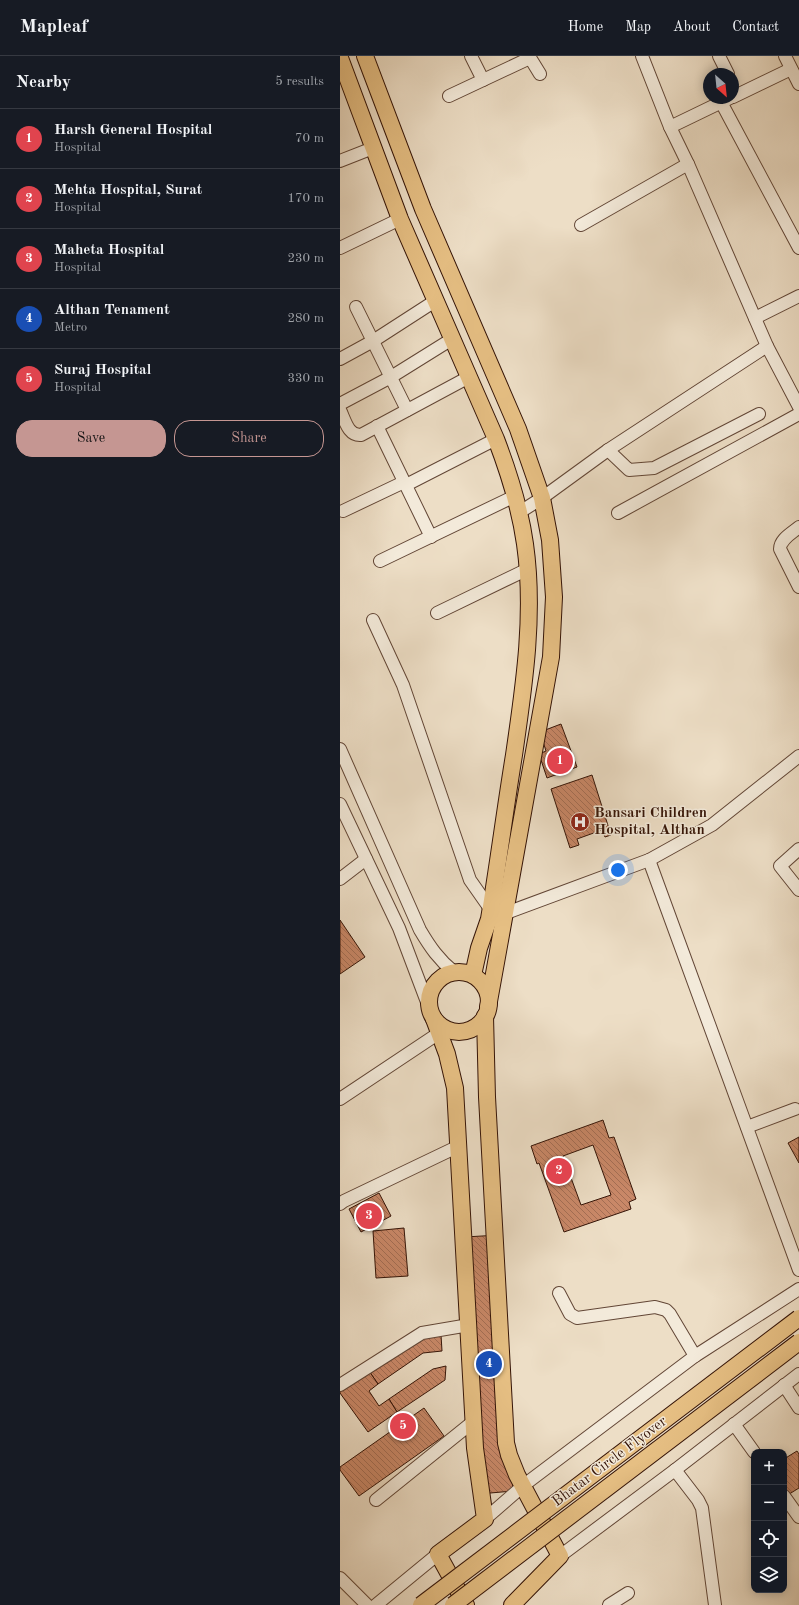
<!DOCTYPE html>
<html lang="en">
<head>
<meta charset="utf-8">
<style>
	body { margin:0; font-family:"Old Standard TT",serif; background:#242831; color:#f1f3f6 }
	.controls { position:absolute; right:12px; bottom:12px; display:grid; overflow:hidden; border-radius:8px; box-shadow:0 2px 10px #0003 }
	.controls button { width:36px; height:36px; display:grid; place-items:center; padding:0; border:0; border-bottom:1px solid #363941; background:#171b24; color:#f1f3f6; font:20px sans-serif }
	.compass { position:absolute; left:363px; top:12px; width:36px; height:36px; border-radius:50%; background:#171b24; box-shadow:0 2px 10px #0003; rotate:153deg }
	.you { position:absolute; left:278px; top:814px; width:14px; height:14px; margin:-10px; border:3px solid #fff; border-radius:50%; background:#1a73e8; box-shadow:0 0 0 6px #1a73e833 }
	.badge { display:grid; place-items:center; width:26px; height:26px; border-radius:50%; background:#c59692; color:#fff; font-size:13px; font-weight:700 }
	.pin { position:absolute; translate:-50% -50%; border:2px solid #fff; box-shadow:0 1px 4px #0006 }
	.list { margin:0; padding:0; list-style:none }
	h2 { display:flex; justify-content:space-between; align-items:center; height:52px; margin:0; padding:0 16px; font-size:17px }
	h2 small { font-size:13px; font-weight:400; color:#9ea1a6 }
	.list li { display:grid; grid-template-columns:26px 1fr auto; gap:12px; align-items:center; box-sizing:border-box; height:60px; padding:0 16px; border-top:1px solid #363941 }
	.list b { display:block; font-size:15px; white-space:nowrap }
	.list p { margin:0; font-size:13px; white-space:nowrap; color:#9ea1a6 }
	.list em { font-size:13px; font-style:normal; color:#9ea1a6 }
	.actions { display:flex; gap:8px; padding:12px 16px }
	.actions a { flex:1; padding:9px 0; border:1px solid #c59692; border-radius:16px; text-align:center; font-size:14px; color:#c59692 }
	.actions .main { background:#c59692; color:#111 }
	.icon { flex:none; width:22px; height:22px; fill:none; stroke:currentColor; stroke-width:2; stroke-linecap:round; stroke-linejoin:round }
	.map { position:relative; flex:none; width:459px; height:1549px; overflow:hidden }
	header { display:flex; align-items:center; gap:24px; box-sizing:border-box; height:56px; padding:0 20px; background:#171b24; border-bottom:1px solid #363941 }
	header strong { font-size:19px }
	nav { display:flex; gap:22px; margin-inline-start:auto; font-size:14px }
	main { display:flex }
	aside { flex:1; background:#171b24 }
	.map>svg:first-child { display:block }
	.building { fill:url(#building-back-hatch); stroke:#341306; fill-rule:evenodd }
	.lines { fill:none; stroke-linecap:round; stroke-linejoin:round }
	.minor-casing { stroke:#624636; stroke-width:14 }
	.major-casing { stroke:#341306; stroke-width:18 }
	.minor { stroke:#f3eada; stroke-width:12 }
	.major { stroke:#e6bf83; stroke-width:16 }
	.major-bridge-casing { stroke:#341306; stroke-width:18; stroke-linecap:butt }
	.major-bridge { stroke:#e6bf83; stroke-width:16 }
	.labels { text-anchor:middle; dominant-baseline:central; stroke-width:3; stroke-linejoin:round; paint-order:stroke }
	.poi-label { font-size:15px; font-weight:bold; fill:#341306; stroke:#f3eada; text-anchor:start }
	.street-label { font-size:15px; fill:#341306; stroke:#f3eada }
</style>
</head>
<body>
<header>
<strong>Mapleaf</strong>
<nav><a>Home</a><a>Map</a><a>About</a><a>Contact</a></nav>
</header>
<main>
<aside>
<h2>Nearby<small>5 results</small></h2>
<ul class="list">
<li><span class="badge" style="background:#e0444e">1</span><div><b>Harsh General Hospital</b><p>Hospital</p></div><em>70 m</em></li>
<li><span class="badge" style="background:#e0444e">2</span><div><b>Mehta Hospital, Surat</b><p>Hospital</p></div><em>170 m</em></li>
<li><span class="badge" style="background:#e0444e">3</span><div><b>Maheta Hospital</b><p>Hospital</p></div><em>230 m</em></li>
<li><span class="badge" style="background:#1a4fb4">4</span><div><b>Althan Tenament</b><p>Metro</p></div><em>280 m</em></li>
<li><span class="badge" style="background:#e0444e">5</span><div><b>Suraj Hospital</b><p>Hospital</p></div><em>330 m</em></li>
</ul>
<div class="actions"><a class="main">Save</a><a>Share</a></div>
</aside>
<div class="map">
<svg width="459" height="1549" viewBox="0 0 459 1549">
	<defs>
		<pattern id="building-back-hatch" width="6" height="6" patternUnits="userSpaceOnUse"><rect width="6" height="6" fill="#c98868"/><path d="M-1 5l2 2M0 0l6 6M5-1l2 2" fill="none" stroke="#a46e54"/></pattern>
	</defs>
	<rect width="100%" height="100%" fill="#eddec6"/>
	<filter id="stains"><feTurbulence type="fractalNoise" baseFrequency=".005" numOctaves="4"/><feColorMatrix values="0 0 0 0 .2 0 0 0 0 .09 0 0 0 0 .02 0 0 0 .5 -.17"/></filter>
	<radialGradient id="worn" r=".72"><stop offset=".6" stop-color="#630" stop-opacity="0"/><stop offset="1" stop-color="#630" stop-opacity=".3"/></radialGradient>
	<g class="building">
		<path d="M 221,668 L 237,711 L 207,722 L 199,698 L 206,695 L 200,676 Z"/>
		<path d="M 252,719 L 271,779 L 265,781 L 262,774 L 237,783 L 239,789 L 230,792 L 211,733 Z"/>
		<path d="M 0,864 L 25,901 L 0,918 Z"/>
		<path d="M 263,1064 L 269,1082 L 274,1081 L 296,1143 L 289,1146 L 291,1153 L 224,1176 L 199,1107 L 197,1108 L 191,1090 ZM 253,1089 L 271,1139 L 241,1149 L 223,1100 Z"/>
		<path d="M 459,1081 L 459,1107 L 448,1087 Z"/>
		<path d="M 39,1137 L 51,1160 L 21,1176 L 9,1153 Z"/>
		<path d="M 64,1172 L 68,1220 L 36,1222 L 33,1175 Z"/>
		<path d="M 159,1179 L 173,1435 L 139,1438 L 125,1181 Z"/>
		<path d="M 101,1279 L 102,1295 L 83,1297 L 38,1328 L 29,1315 L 75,1283 Z"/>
		<path d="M 106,1310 L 105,1324 L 57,1356 L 49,1343 L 93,1313 Z"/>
		<path d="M 29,1315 L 38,1328 L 29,1335 L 39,1350 L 49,1343 L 57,1356 L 28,1376 L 0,1337 L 0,1334 Z"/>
		<path d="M 84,1352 L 104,1380 L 19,1440 L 0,1414 L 0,1411 Z"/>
		<path d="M 457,1395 L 459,1398 L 459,1432 L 446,1440 L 444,1438 L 444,1403 Z"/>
	</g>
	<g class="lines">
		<defs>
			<g id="minor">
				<path d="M 131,0 L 143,24"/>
				<path d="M 189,0 L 200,18"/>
				<path d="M 302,0 L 330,71 L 348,108 L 427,290 L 459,351"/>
				<path d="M 379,0 L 388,18"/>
				<path d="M 445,0 L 459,28"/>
				<path d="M 109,40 L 190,2"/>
				<path d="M 393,41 L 451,13"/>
				<path d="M 381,46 L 459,192"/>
				<path d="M 330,71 L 390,42"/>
				<path d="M 0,105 L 33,92"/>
				<path d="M 241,169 L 348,108"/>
				<path d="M 0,192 L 60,163"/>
				<path d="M 16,251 L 67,354"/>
				<path d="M 415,262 L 459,240"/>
				<path d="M 0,303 L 33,285 L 95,245"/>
				<path d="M 0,348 L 51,321 L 112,283"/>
				<path d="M 0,354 C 5,364 8,380 21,379 L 129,321"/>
				<path d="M 37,370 L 91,481"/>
				<path d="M 268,394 L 289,414 L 314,412 L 419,358"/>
				<path d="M 66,429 L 156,383"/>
				<path d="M 3,455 L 64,426"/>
				<path d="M 180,456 L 202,442 L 268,394 L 427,290"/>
				<path d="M 278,457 L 459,358"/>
				<path d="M 459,471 C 452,477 440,483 440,493 L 459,531"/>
				<path d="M 40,505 L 175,440"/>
				<path d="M 97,557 L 188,513"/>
				<path d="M 33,564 L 63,629 L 130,824 L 151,854"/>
				<path d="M 0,693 L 80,874 C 90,891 99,904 114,916"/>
				<path d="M 0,748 L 59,872 L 90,954"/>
				<path d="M 459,793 L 440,810 L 459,834"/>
				<path d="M 309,804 L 459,1214"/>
				<path d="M 0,823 L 26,803"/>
				<path d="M 158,860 L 309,804 L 372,769 L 459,700"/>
				<path d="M 0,1043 L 99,977"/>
				<path d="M 407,1071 L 455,1053"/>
				<path d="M 0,1148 L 4,1145 L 119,1090"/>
				<path d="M 219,1237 L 230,1258 L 237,1262 L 315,1251 L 326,1254 L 330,1258 L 355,1300"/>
				<path d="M 0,1329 L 82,1277 L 129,1269"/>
				<path d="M 444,1329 L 459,1352"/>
				<path d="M 394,1368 L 414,1396"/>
				<path d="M 335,1414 L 358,1444 L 362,1452 L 375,1549"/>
				<path d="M 444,1440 L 459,1461"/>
				<path d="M 36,1444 L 134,1365"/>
				<path d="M 145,1463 L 184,1429 L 355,1300 L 459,1233"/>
				<path d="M 220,1500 L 335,1414 L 459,1318"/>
				<path d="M 0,1522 L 27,1549"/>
				<path d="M 36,1549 L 98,1498"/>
				<path d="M 269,1549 L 288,1537"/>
			</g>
			<g id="major">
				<path d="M 25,0 L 83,153 L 178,373 L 202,442 L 210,484 L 214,541 L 211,601 L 148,951"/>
				<path d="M 0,2 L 60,163 L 156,383 C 169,417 180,452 185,488 C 195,558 184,630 174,699 C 165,754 158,809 149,863 L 139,892 L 133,919"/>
				<circle cx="119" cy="946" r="30"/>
				<path d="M 145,960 L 147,1041 L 166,1387 L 169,1399 L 177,1419 L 220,1500 L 172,1549"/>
				<path d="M 94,963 L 107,998 L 115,1032 L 135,1392 L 145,1463 L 98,1498 L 126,1549"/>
			</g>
		</defs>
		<use href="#minor" class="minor-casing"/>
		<use href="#major" class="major-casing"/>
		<use href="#minor" class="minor"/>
		<use href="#major" class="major"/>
		<defs>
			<g id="major-bridge">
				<path d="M 81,1549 L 459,1262"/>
				<path d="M 113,1549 L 459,1286"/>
			</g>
		</defs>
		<use href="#major-bridge" class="major-bridge-casing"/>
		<use href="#major-bridge" class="major-bridge"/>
	</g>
	<defs>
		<symbol id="hospital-disc" viewBox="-11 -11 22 22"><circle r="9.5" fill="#8f2418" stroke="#f3eada"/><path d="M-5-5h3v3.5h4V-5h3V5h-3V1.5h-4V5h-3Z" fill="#fff"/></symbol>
	</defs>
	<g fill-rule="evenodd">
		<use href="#hospital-disc" x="229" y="755" width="22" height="22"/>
	</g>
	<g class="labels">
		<g class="poi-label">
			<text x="254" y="757">Bansari Children<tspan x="254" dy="17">Hospital, Althan</tspan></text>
		</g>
		<g class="street-label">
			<text transform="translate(270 1406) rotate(-37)">Bhatar Circle Flyover</text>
		</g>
	</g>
	<rect width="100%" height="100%" filter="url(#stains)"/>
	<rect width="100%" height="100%" fill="url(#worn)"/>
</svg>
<div class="controls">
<button>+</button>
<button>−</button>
<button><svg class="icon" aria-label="locate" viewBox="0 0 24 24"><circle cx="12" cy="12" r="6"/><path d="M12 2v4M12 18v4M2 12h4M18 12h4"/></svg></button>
<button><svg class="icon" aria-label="layers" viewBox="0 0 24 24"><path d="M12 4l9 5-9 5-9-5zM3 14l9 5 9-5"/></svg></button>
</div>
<svg class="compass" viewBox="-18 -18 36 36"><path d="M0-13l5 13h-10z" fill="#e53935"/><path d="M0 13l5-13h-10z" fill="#9ea1a6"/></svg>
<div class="you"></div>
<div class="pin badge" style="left:220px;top:705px;background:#e0444e">1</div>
<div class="pin badge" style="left:219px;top:1115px;background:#e0444e">2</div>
<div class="pin badge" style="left:29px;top:1160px;background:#e0444e">3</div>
<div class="pin badge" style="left:149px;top:1308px;background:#1a4fb4">4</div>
<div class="pin badge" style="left:63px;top:1370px;background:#e0444e">5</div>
</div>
</main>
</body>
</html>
